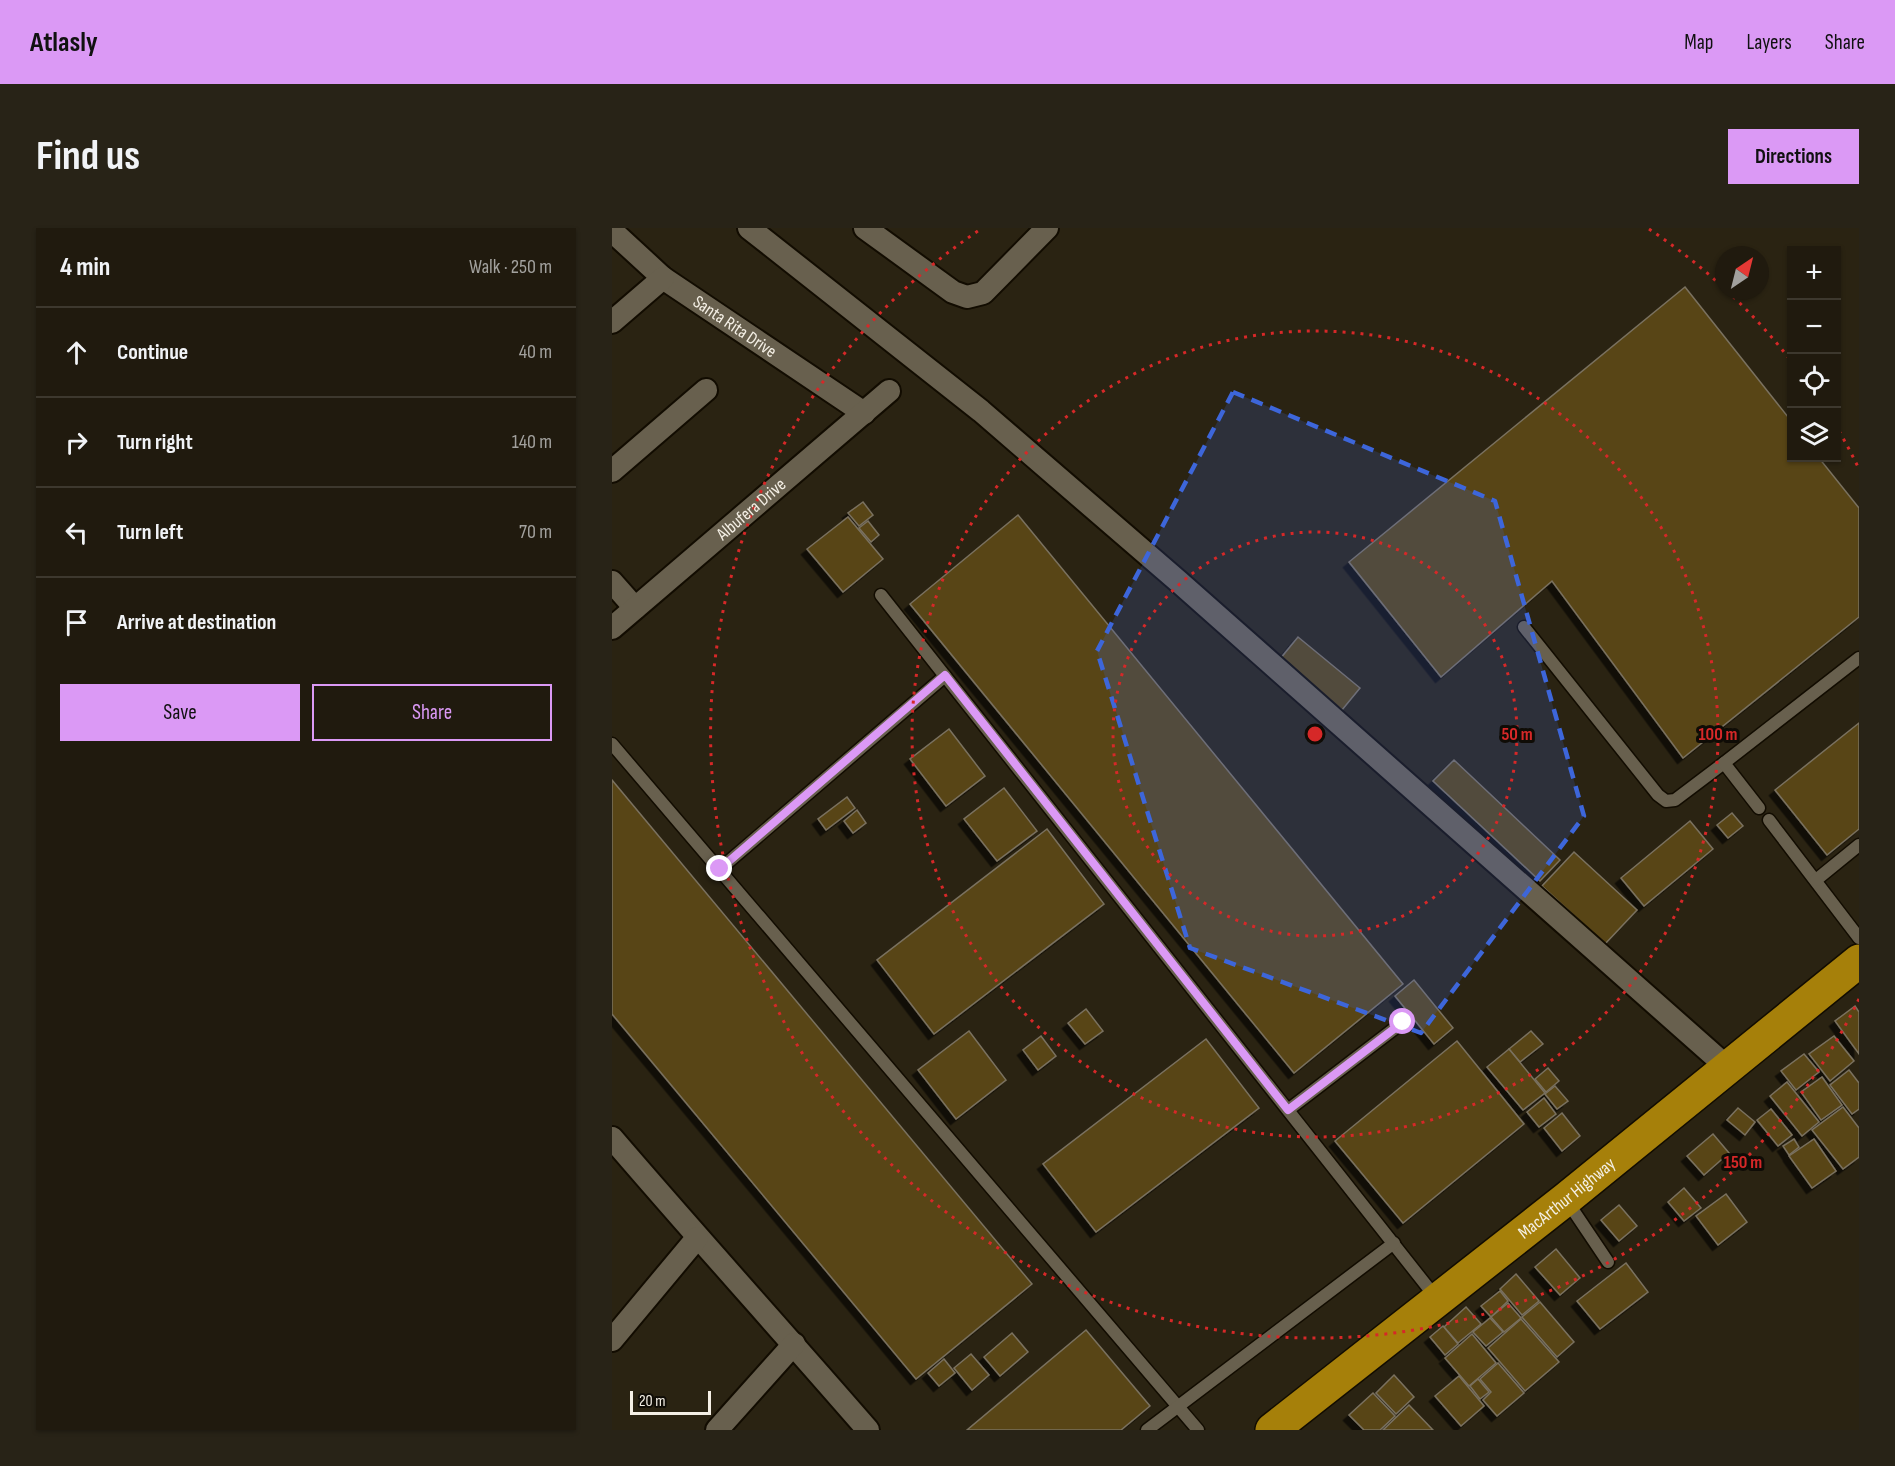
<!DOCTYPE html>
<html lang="en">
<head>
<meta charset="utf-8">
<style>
	body { margin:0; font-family:"Sofia Sans Condensed",sans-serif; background:#282317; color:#f1f3f6 }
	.controls { position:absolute; right:18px; top:18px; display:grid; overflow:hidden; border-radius:0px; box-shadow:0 2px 4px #0004 }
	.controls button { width:54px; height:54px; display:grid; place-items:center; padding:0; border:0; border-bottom:2px solid #3d382e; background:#201a0e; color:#f1f3f6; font:30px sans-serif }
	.compass { position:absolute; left:1103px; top:18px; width:54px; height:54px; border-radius:50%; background:#201a0e; box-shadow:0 2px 4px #0004; rotate:35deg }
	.scale { position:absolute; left:18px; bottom:15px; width:81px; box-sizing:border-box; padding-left:6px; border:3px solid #f4efe5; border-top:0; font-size:16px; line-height:21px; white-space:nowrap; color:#f4efe5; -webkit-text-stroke:4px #0f0c06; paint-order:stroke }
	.stop { position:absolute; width:18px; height:18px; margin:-14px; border:4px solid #db99f5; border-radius:50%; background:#fff }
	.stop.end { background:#db99f5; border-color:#fff; box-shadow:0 2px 6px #0008 }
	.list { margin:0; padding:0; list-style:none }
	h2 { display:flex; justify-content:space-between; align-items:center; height:78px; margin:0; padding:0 24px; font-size:26px }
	h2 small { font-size:20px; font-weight:400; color:#a2a19e }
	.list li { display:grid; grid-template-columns:39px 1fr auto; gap:18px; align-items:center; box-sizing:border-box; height:90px; padding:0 24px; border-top:2px solid #3d382e }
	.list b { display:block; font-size:22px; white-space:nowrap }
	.list em { font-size:20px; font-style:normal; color:#a2a19e }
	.actions { display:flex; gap:12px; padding:18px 24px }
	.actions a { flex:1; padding:14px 0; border:2px solid #db99f5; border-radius:0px; text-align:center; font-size:21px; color:#db99f5 }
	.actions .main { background:#db99f5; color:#111 }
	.icon { flex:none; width:33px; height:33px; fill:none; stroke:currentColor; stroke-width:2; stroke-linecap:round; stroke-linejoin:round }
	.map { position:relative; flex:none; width:1247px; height:1202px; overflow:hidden; border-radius:0px }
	header { display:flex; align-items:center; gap:36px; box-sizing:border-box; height:84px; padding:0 30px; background:#db99f5; color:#111 }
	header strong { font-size:28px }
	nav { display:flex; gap:33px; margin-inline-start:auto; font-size:21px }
	.intro { display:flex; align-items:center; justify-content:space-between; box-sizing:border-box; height:144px; padding:0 36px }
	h1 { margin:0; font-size:42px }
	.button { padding:15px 27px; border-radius:0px; background:#db99f5; color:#111; font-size:21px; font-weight:700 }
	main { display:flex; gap:36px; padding:0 36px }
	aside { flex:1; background:#201a0e; border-radius:0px; box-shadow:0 2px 4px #0004 }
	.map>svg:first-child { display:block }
	.building { fill:#584516; stroke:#7a715f; stroke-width:1.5; filter:url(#shadow) }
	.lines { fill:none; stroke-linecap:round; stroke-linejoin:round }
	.lane-casing { stroke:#120c01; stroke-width:15 }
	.street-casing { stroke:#120c01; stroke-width:26 }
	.highway-casing { stroke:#120c01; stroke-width:36 }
	.lane { stroke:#68604e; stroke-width:12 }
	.street { stroke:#68604e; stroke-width:22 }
	.highway { stroke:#a6800a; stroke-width:33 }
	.route { stroke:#db99f5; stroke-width:8 }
	.marked { fill:#3d66da; fill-opacity:0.2; stroke:#3d66da; stroke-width:4.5; stroke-dasharray:12 8; stroke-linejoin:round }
	.ring { fill:none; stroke:#d62828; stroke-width:3; stroke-dasharray:3 6 }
	.labels { text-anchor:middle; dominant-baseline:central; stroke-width:6; stroke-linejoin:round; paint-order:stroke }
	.street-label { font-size:18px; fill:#f4efe5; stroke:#0f0c06 }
	.centre { fill:#d62828; stroke:#0f0c06; stroke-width:3 }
	.ring-label { font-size:18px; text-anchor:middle; font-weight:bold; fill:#d62828; stroke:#0f0c06; stroke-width:6; stroke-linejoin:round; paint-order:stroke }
</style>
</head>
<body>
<header>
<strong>Atlasly</strong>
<nav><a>Map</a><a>Layers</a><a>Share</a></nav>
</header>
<div class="intro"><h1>Find us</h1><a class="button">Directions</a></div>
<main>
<aside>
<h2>4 min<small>Walk · 250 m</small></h2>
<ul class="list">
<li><svg class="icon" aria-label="ahead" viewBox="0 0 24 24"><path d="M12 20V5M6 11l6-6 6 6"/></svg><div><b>Continue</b></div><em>40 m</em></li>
<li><svg class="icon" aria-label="right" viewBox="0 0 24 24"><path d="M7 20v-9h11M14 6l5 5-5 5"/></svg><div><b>Turn right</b></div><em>140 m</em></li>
<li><svg class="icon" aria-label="left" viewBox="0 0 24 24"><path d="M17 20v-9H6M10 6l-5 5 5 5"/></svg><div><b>Turn left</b></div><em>70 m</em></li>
<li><svg class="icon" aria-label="arrive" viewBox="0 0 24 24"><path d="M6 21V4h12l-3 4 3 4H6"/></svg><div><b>Arrive at destination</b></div></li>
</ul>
<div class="actions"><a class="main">Save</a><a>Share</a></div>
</aside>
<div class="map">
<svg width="1247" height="1202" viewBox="0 0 1247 1202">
	<defs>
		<filter id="shadow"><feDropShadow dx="-5.5" dy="5.5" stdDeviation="0" flood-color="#0009"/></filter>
	</defs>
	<rect width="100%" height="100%" fill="#2a2312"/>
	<g class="building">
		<path d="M 1073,59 L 1180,194 L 1180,230 L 1207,230 L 1247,280 L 1247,389 L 1071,530 L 940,353 L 829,449 L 737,334 Z"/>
		<path d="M 251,274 L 261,287 L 247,298 L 236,285 Z"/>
		<path d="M 406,287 L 791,756 L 682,845 L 298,376 Z"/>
		<path d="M 236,289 L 271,331 L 231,364 L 195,321 Z"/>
		<path d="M 256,293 L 267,307 L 259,314 L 247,300 Z"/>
		<path d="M 686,409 L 748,460 L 730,482 L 668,431 Z"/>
		<path d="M 1247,495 L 1247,601 L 1215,627 L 1163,562 Z"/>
		<path d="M 337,501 L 373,548 L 334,578 L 298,531 Z"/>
		<path d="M 842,532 L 948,632 L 928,653 L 821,553 Z"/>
		<path d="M 0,552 L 420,1056 L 304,1151 L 0,786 Z"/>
		<path d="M 392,560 L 425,603 L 385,633 L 352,591 Z"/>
		<path d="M 235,569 L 243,580 L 214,602 L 206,591 Z"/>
		<path d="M 245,582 L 254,595 L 241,605 L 232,593 Z"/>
		<path d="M 1120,585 L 1131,598 L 1116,610 L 1105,597 Z"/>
		<path d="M 1078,593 L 1101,621 L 1032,678 L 1009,650 Z"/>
		<path d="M 435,601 L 492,676 L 322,806 L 265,732 Z"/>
		<path d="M 962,624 L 1025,682 L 993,716 L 930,658 Z"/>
		<path d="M 802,752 L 841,800 L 822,816 L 783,768 Z"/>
		<path d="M 1243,778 L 1247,784 L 1247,826 L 1223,793 Z"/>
		<path d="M 474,781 L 491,803 L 473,816 L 456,795 Z"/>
		<path d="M 357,803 L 394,852 L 344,891 L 306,842 Z"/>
		<path d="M 919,803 L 931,816 L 908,834 L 897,821 Z"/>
		<path d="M 429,808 L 444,828 L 426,842 L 411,822 Z"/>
		<path d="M 1222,808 L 1242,833 L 1218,853 L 1197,826 Z"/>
		<path d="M 594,811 L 647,880 L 484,1004 L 431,936 Z"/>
		<path d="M 845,813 L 912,896 L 791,995 L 723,913 Z"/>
		<path d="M 897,821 L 933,865 L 911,882 L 875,839 Z"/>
		<path d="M 1192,826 L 1207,844 L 1184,862 L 1169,843 Z"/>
		<path d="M 936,840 L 947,853 L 934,864 L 923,851 Z"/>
		<path d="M 1237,842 L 1247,855 L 1247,881 L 1240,886 L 1218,857 Z"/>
		<path d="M 1210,849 L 1230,877 L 1209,892 L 1189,864 Z"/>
		<path d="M 1175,854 L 1207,894 L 1190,908 L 1158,868 Z"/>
		<path d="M 943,858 L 956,873 L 945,881 L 933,866 Z"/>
		<path d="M 932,870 L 944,886 L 927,899 L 915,884 Z"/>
		<path d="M 1231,879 L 1247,900 L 1247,929 L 1231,941 L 1200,902 Z"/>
		<path d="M 1126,880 L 1143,894 L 1133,907 L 1115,892 Z"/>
		<path d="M 1159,881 L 1180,907 L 1166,918 L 1145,892 Z"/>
		<path d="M 950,885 L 968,908 L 950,923 L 932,900 Z"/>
		<path d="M 1101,906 L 1117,925 L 1092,947 L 1075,928 Z"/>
		<path d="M 1182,911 L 1187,919 L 1177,927 L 1171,918 Z"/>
		<path d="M 1202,911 L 1224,943 L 1200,960 L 1177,928 Z"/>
		<path d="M 1072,960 L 1089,980 L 1072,993 L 1056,974 Z"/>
		<path d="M 1114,966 L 1135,994 L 1106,1017 L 1084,988 Z"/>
		<path d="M 1007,977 L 1025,998 L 1007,1013 L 989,992 Z"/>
		<path d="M 944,1021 L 968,1050 L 948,1067 L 923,1039 Z"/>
		<path d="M 1014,1035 L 1036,1064 L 988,1101 L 965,1073 Z"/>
		<path d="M 904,1046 L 927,1073 L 910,1087 L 888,1061 Z"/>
		<path d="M 888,1063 L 896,1073 L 879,1089 L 869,1078 Z"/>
		<path d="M 928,1074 L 962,1114 L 945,1129 L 910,1089 Z"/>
		<path d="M 896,1075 L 909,1090 L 892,1104 L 879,1089 Z"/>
		<path d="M 854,1079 L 869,1096 L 846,1115 L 832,1099 Z"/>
		<path d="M 878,1090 L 891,1104 L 874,1118 L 861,1104 Z"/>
		<path d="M 909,1091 L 947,1134 L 913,1163 L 876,1120 Z"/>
		<path d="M 831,1098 L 846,1116 L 833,1127 L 818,1109 Z"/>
		<path d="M 474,1102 L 538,1178 L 509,1202 L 355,1202 Z"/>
		<path d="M 400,1105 L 416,1124 L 388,1148 L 372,1129 Z"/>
		<path d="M 860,1106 L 884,1135 L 857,1158 L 833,1130 Z"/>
		<path d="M 359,1126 L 377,1147 L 360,1162 L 342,1140 Z"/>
		<path d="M 332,1131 L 343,1145 L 327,1158 L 316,1145 Z"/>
		<path d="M 886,1135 L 912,1165 L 885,1188 L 871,1172 L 879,1164 L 868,1151 Z"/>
		<path d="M 782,1147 L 802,1169 L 784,1186 L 764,1165 Z"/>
		<path d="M 847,1148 L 872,1178 L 849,1198 L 823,1168 Z"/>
		<path d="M 866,1151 L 877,1164 L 868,1171 L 858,1158 Z"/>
		<path d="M 761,1165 L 783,1188 L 768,1202 L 752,1202 L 737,1187 Z"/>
		<path d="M 797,1177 L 821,1202 L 771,1202 Z"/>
	</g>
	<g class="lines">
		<defs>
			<g id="lane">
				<path d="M 269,367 L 825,1071"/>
				<path d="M 912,399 L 1046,567 L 1054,573 L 1063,572 L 1112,535"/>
				<path d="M 0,516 L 586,1202"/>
				<path d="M 1147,580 L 1112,535 L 1247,430"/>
				<path d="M 1157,592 L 1247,710"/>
				<path d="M 108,641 L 333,448"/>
				<path d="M 1204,652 L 1247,617"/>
				<path d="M 676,882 L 791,794"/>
				<path d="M 955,973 L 996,1034"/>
				<path d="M 535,1202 L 782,1015"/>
			</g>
			<g id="street">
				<path d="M 137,0 L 369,183 L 566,353 L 1115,839"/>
				<path d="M 253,0 L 341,64 L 355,69 L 371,65 L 435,0"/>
				<path id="s1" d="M 0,3 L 51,50 L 252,185"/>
				<path d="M 0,94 L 51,50"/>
				<path d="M 0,243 L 94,162"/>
				<path d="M 0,354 L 23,380"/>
				<path id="s2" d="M 0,400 L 277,163"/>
				<path d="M 0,910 C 84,1008 171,1104 256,1202"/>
				<path d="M 0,1112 L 85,1010"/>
				<path d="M 105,1202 L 182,1116"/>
			</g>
			<g id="highway">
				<path id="s3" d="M 660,1202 L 954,971 L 1247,733"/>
			</g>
		</defs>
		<use href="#lane" class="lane-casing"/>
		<use href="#street" class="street-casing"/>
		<use href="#highway" class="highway-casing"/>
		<use href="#lane" class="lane"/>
		<use href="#street" class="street"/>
		<use href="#highway" class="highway"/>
	</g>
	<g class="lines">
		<path class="route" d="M 108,641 L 333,447 L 676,882 L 791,794"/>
	</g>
	<path class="marked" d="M 621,164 L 883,273 L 972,588 L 809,805 L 578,720 L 485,423 Z"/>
	<g class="ring">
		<circle cx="703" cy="506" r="202"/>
		<circle cx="703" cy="506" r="403"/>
		<path d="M1247 771A605 605 0 1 1 369 1M1037 1A605 605 0 0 1 1176 129M1227 203A605 605 0 0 1 1247 241"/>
	</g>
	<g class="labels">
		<g class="street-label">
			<text stroke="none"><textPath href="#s1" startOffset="156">Santa Rita Drive</textPath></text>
			<text stroke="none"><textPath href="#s2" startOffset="183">Albufera Drive</textPath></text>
			<text stroke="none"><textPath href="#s3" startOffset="375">MacArthur Highway</textPath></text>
		</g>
	</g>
	<circle cx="703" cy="506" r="9" class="centre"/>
	<g class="ring-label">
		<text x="905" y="512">50 m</text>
		<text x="1106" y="512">100 m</text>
		<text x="1131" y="940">150 m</text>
	</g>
</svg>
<div class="controls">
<button>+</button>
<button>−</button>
<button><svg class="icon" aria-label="locate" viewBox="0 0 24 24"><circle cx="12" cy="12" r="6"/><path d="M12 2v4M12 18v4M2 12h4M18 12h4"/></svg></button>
<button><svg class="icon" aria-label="layers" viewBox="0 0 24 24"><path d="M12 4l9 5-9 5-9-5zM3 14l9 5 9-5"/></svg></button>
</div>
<svg class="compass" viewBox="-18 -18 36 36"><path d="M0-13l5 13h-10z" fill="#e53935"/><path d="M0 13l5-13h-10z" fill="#a2a19e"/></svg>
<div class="scale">20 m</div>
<div class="stop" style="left:791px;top:794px"></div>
<div class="stop end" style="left:108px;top:641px"></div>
</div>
</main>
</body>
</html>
